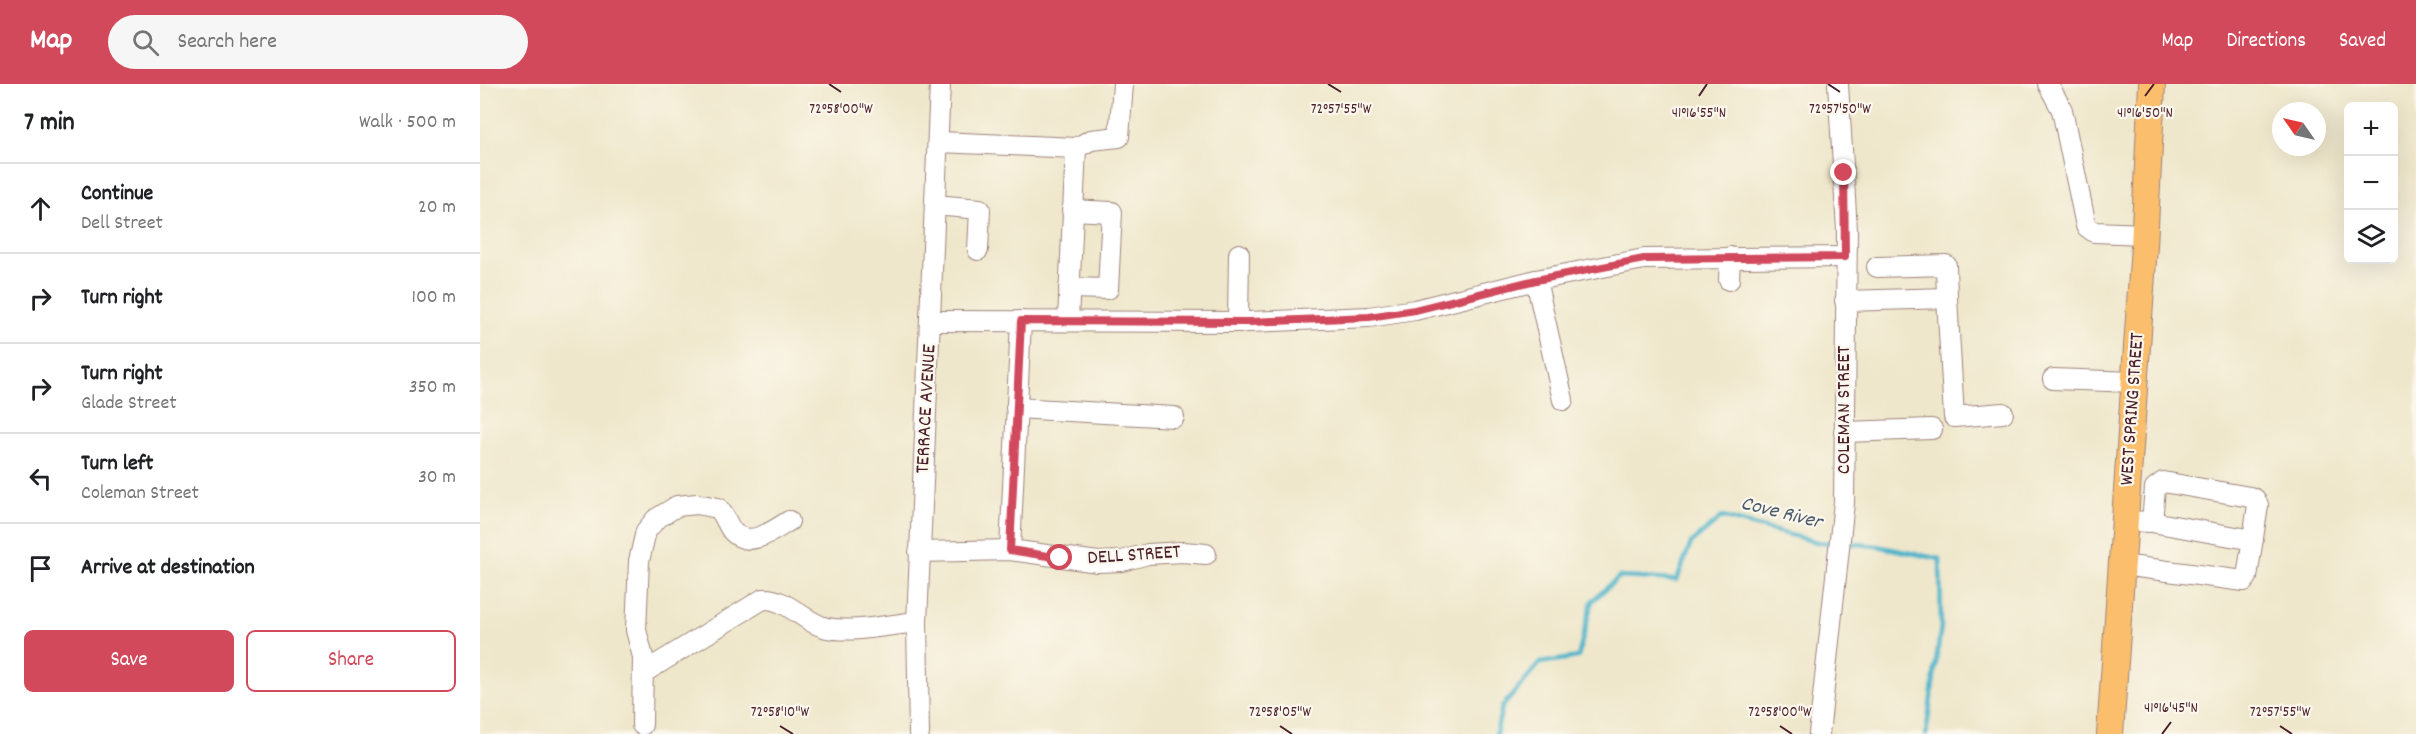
<!DOCTYPE html>
<html lang="en">
<head>
<meta charset="utf-8">
<style>
	body { margin:0; font-family:Dekko,sans-serif; background:#f6f6f6; color:#202124 }
	.controls { position:absolute; right:18px; top:18px; display:grid; overflow:hidden; border-radius:9px; box-shadow:0 6px 24px #0002 }
	.controls button { width:54px; height:54px; display:grid; place-items:center; padding:0; border:0; border-bottom:2px solid #e0e0e0; background:#fff; color:#202124; font:30px sans-serif }
	.compass { position:absolute; left:1792px; top:18px; width:54px; height:54px; border-radius:50%; background:#fff; box-shadow:0 6px 24px #0002; rotate:304deg }
	.stop { position:absolute; width:18px; height:18px; margin:-14px; border:4px solid #d1495b; border-radius:50%; background:#fff }
	.stop.end { background:#d1495b; border-color:#fff; box-shadow:0 2px 6px #0008 }
	.list { margin:0; padding:0; list-style:none }
	h2 { display:flex; justify-content:space-between; align-items:center; height:78px; margin:0; padding:0 24px; font-size:26px }
	h2 small { font-size:20px; font-weight:400; color:#757577 }
	.list li { display:grid; grid-template-columns:39px 1fr auto; gap:18px; align-items:center; box-sizing:border-box; height:90px; padding:0 24px; border-top:2px solid #e0e0e0 }
	.list b { display:block; font-size:22px; white-space:nowrap }
	.list p { margin:0; font-size:20px; white-space:nowrap; color:#757577 }
	.list em { font-size:20px; font-style:normal; color:#757577 }
	.actions { display:flex; gap:12px; padding:18px 24px }
	.actions a { flex:1; padding:14px 0; border:2px solid #d1495b; border-radius:9px; text-align:center; font-size:21px; color:#d1495b }
	.actions .main { background:#d1495b; color:#fff }
	.icon { flex:none; width:33px; height:33px; fill:none; stroke:currentColor; stroke-width:2; stroke-linecap:round; stroke-linejoin:round }
	.map { position:relative; flex:none; width:1936px; height:650px; overflow:hidden }
	header { display:flex; align-items:center; gap:36px; box-sizing:border-box; height:84px; padding:0 30px; background:#d1495b; color:#fff }
	header strong { font-size:28px }
	nav { display:flex; gap:33px; margin-inline-start:auto; font-size:21px }
	.search { width:420px; height:54px; background:#f6f6f6; display:flex; align-items:center; gap:15px; box-sizing:border-box; padding:0 21px; border-radius:33px; color:#757577; font-size:22px }
	main { display:flex }
	aside { flex:1; background:#fff }
	.map>svg:first-child { display:block }
	.lines { fill:none; stroke-linecap:round; stroke-linejoin:round }
	.stream { stroke:#4cb4ca; stroke-width:4.5 }
	.minor-casing { stroke:#9c837b; stroke-width:22 }
	.major-casing { stroke:#9c837b; stroke-width:28 }
	.minor { stroke:#fff; stroke-width:20 }
	.major { stroke:#fabe6d; stroke-width:26 }
	.route { stroke:#d1495b; stroke-width:8 }
	.ticks { fill:none; stroke:#4a1f2b; stroke-width:2 }
	.labels { text-anchor:middle; dominant-baseline:central; stroke-width:4.5; stroke-linejoin:round; paint-order:stroke }
	.street-label { font-size:20px; fill:#4a1f2b; stroke:#fbf7ec }
	.water-label { font-size:21px; font-style:italic; fill:#4b5b6b; stroke:#fbf7ec }
	.ticks-label { font-size:15px; text-anchor:middle; fill:#4a1f2b; stroke:#fbf7ec; stroke-width:4.5; stroke-linejoin:round; paint-order:stroke }
</style>
</head>
<body>
<header>
<strong>Map</strong>
<div class="search"><svg class="icon" aria-label="search" viewBox="0 0 24 24"><circle cx="10" cy="10" r="6"/><path d="M15 15l6 6"/></svg>Search here</div>
<nav><a>Map</a><a>Directions</a><a>Saved</a></nav>
</header>
<main>
<aside>
<h2>7 min<small>Walk · 500 m</small></h2>
<ul class="list">
<li><svg class="icon" aria-label="ahead" viewBox="0 0 24 24"><path d="M12 20V5M6 11l6-6 6 6"/></svg><div><b>Continue</b><p>Dell Street</p></div><em>20 m</em></li>
<li><svg class="icon" aria-label="right" viewBox="0 0 24 24"><path d="M7 20v-9h11M14 6l5 5-5 5"/></svg><div><b>Turn right</b></div><em>100 m</em></li>
<li><svg class="icon" aria-label="right" viewBox="0 0 24 24"><path d="M7 20v-9h11M14 6l5 5-5 5"/></svg><div><b>Turn right</b><p>Glade Street</p></div><em>350 m</em></li>
<li><svg class="icon" aria-label="left" viewBox="0 0 24 24"><path d="M17 20v-9H6M10 6l-5 5 5 5"/></svg><div><b>Turn left</b><p>Coleman Street</p></div><em>30 m</em></li>
<li><svg class="icon" aria-label="arrive" viewBox="0 0 24 24"><path d="M6 21V4h12l-3 4 3 4H6"/></svg><div><b>Arrive at destination</b></div></li>
</ul>
<div class="actions"><a class="main">Save</a><a>Share</a></div>
</aside>
<div class="map">
<svg width="1936" height="650" viewBox="0 0 1936 650">
	<rect width="100%" height="100%" fill="#fbf7ec"/>
	<filter id="ink" filterUnits="userSpaceOnUse"><feTurbulence type="fractalNoise" baseFrequency=".0167" numOctaves="2"/><feDisplacementMap in="SourceGraphic" scale="12" xChannelSelector="R" yChannelSelector="G"/><feConvolveMatrix kernelMatrix="1 2 1 2 8 2 1 2 1" color-interpolation-filters="sRGB"/></filter>
	<filter id="wash" filterUnits="userSpaceOnUse"><feTurbulence type="fractalNoise" baseFrequency=".008" numOctaves="4" result="noise"/><feDisplacementMap in="SourceGraphic" scale="24" xChannelSelector="R" yChannelSelector="G"/><feGaussianBlur stdDeviation="1.35" result="paint"/><feColorMatrix in="noise" values="0 0 0 0 0 0 0 0 0 0 0 0 0 0 0 0 0 1.4 0 .05"/><feComposite in="paint" operator="in"/></filter>
	<g filter="url(#wash)">
		<rect width="100%" height="100%" fill="#efe7cb"/>
		<g class="lines">
			<g class="stream">
				<path d="M 1366,459 L 1397,462 L 1460,475 L 1461,542 L 1446,650"/>
				<path d="M 1016,650 L 1022,623 L 1060,579 L 1098,573 L 1112,517 L 1139,493 L 1197,496 L 1211,459 L 1242,433 L 1337,458 L 1354,459"/>
			</g>
		</g>
	</g>
	<g filter="url(#ink)">
		<g class="lines">
			<defs>
				<g id="minor">
					<path d="M 1568,0 L 1582,26 L 1606,142 L 1614,148 L 1665,150"/>
					<path d="M 459,58 L 596,64 L 611,56 L 639,53 L 643,0"/>
					<path d="M 455,121 L 500,125 L 498,166"/>
					<path d="M 1397,183 L 1466,181 L 1467,214"/>
					<path d="M 1056,196 L 1083,316"/>
					<path d="M 1249,196 L 1250,173"/>
					<path d="M 589,204 L 628,205 L 632,128 L 592,126"/>
					<path d="M 1365,217 L 1467,214 L 1474,333 L 1523,329"/>
					<path d="M 451,237 L 769,238 L 889,233 L 935,226 L 1056,196 L 1164,175 L 1365,173"/>
					<path d="M 588,237 L 596,64"/>
					<path d="M 758,238 L 759,170"/>
					<path d="M 1573,295 L 1655,298"/>
					<path d="M 536,324 L 694,333"/>
					<path d="M 1364,348 L 1452,345"/>
					<path d="M 1672,438 L 1773,456"/>
					<path d="M 530,466 L 541,237"/>
					<path d="M 439,468 L 530,466 L 618,478 L 642,477 L 668,470 L 703,468 L 726,470"/>
					<path d="M 1642,481 L 1764,497 L 1767,493 L 1778,421 L 1775,415 L 1770,413 L 1683,398 L 1675,404 L 1672,438 L 1645,437"/>
					<path d="M 163,589 L 283,515 C 306,513 324,539 347,544 C 372,549 410,541 437,538"/>
					<path d="M 162,641 L 163,573 L 156,546 L 159,477 L 166,447 L 176,435 L 197,422 L 217,420 L 238,424 C 245,431 247,441 253,448 C 270,465 294,446 309,437"/>
					<path d="M 439,650 L 437,538 L 460,0"/>
					<path d="M 1339,650 L 1364,418 L 1367,146 L 1358,0"/>
				</g>
				<path id="major" d="M 1630,650 L 1664,162 L 1672,0"/>
			</defs>
			<use href="#minor" class="minor-casing"/>
			<use href="#major" class="major-casing"/>
			<use href="#minor" class="minor"/>
			<use href="#major" class="major"/>
		</g>
	</g>
	<g class="lines" filter="url(#ink)">
		<path class="route" d="M 580,474 L 530,466 L 541,237 L 770,238 L 889,233 L 935,226 L 1056,196 L 1164,175 L 1365,173 L 1364,89"/>
	</g>
	<path class="ticks" d="M 349,0 L 361,8M 848,0 L 861,8M 1348,0 L 1360,8M 1219,12 L 1227,0M 1665,12 L 1674,0M 300,642 L 313,650M 800,642 L 812,650M 1300,642 L 1312,650M 1800,642 L 1812,650M 1682,650 L 1691,638"/>
	<g class="labels">
		<g class="street-label">
			<text transform="translate(447 325) rotate(-87)">TERRACE AVENUE</text>
			<text transform="translate(1653 325) rotate(-86)">WEST SPRING STREET</text>
			<text transform="translate(1365 326) rotate(-90)">COLEMAN STREET</text>
			<text transform="translate(654 472) rotate(-4)">DELL STREET</text>
		</g>
		<g class="water-label">
			<text transform="translate(1301 430) rotate(14)">Cove River</text>
		</g>
	</g>
	<g class="ticks-label">
		<text x="361" y="29">72°58'00"W</text>
		<text x="861" y="29">72°57'55"W</text>
		<text x="1360" y="29">72°57'50"W</text>
		<text x="1219" y="33">41°16'55"N</text>
		<text x="1665" y="33">41°16'50"N</text>
		<text x="1691" y="628">41°16'45"N</text>
		<text x="300" y="632">72°58'10"W</text>
		<text x="800" y="632">72°58'05"W</text>
		<text x="1300" y="632">72°58'00"W</text>
		<text x="1800" y="632">72°57'55"W</text>
	</g>
</svg>
<div class="controls">
<button>+</button>
<button>−</button>
<button><svg class="icon" aria-label="layers" viewBox="0 0 24 24"><path d="M12 4l9 5-9 5-9-5zM3 14l9 5 9-5"/></svg></button>
</div>
<svg class="compass" viewBox="-18 -18 36 36"><path d="M0-13l5 13h-10z" fill="#e53935"/><path d="M0 13l5-13h-10z" fill="#757577"/></svg>
<div class="stop" style="left:580px;top:474px"></div>
<div class="stop end" style="left:1364px;top:89px"></div>
</div>
</main>
</body>
</html>
